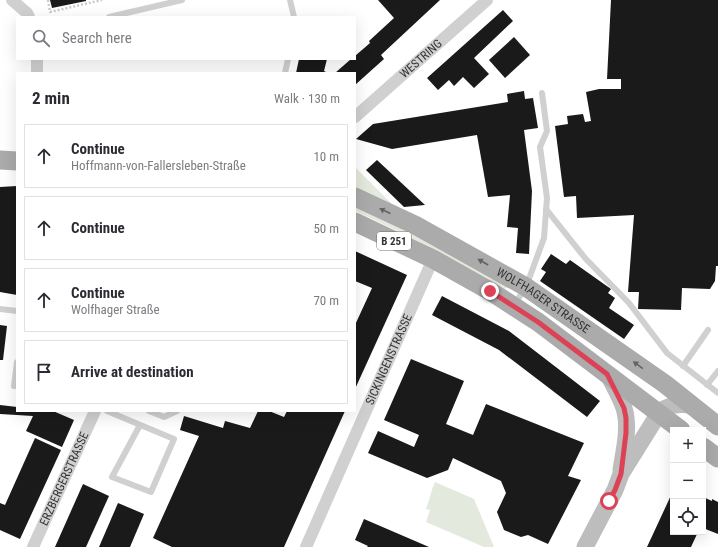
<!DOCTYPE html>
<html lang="en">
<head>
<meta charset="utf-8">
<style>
	body { margin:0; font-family:"Roboto Condensed",sans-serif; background:#f7f7f7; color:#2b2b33 }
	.controls { position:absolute; right:12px; bottom:12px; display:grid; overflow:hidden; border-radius:0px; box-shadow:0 4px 16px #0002 }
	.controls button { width:36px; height:36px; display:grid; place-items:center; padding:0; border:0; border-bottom:1px solid #e1e1e2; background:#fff; color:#2b2b33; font:20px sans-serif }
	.stop { position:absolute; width:12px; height:12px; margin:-9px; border:3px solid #dd4155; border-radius:50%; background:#fff }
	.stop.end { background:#dd4155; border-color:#fff; box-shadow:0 1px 4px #0008 }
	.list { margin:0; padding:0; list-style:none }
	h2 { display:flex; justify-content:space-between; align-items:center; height:52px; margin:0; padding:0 16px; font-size:17px }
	h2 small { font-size:13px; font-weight:400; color:#7c7c81 }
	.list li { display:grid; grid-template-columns:26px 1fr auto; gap:12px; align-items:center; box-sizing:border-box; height:64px; margin:0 8px 8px; padding:0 8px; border:1px solid #e1e1e2; border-radius:0px }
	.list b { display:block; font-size:15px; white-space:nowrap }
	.list p { margin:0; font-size:13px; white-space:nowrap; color:#7c7c81 }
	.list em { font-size:13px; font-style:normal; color:#7c7c81 }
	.icon { flex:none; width:22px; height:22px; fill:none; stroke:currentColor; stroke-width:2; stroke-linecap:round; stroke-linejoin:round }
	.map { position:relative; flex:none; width:718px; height:547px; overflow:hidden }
	.search { position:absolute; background:#fff; box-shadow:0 4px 16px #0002; left:16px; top:16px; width:340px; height:44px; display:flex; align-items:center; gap:10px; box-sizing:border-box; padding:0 14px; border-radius:0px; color:#7c7c81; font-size:15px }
	.panel { position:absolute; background:#fff; box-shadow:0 4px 16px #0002; left:16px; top:72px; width:340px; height:340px; border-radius:0px }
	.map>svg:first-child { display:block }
	.green { fill:#e3e9dc }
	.building { fill:#1a1a1a }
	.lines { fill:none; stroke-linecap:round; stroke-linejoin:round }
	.path { stroke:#cacaca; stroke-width:2.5; stroke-dasharray:2 2; stroke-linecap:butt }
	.lane { stroke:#d0d0d0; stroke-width:6 }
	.street { stroke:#d0d0d0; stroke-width:12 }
	.secondary { stroke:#bdbdbd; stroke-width:17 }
	.primary { stroke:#ababab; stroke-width:19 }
	.oneway { fill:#636363 }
	.route { stroke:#dd4155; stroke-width:5 }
	.labels { text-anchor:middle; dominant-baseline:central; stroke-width:4; stroke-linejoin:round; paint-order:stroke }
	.shield { fill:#fff; stroke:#707070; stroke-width:1 }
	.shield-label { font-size:11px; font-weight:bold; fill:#333 }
	.street-label { font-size:12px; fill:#333; stroke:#fff }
</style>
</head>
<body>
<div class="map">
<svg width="718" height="547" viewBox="0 0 718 547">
	<rect width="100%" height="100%" fill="#fff"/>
	<g class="green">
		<path d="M 355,167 L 391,203 L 391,206 L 355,189 Z"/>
		<path d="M 355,204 L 399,224 L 508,286 L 505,289 L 504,288 C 455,260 406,234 355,211 Z"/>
		<path d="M 435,482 L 474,499 L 494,547 L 484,547 L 426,522 L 430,510 L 426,509 C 430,499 431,491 435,482 Z"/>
	</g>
	<g class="building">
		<path d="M 50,0 L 86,0 L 86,1 L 52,8 Z"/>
		<path d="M 378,0 L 440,0 L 381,55 L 384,59 L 355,85 L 355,73 L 335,73 L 351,59 L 355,59 L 355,56 L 370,43 L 369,41 L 394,18 Z"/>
		<path d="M 611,0 L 718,0 L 718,266 L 716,266 L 715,281 L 710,289 L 682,288 L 681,310 L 638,309 L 639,292 L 628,292 L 634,215 L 577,218 L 576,196 L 564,197 L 555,126 L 568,124 L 567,116 L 583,114 L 585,122 L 591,121 L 586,92 L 599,89 L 621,89 L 621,79 L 607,79 Z"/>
		<path d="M 503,10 L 513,21 L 474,58 L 489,74 L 474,88 L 463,77 L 454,86 L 449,80 L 438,90 L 427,78 Z"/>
		<path d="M 514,37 L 530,55 L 505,78 L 489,60 Z"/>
		<path d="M 299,59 L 327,59 L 324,71 L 328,73 L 296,73 Z"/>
		<path d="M 524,91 L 525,99 L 533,98 L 538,128 L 524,130 L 532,191 L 529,254 L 516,253 L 518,228 L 507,227 L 510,195 L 488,197 L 477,135 L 392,149 L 356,139 L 373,124 L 508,102 L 507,94 Z"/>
		<path d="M 377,160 L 425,205 L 404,207 L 366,170 Z"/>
		<path d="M 17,186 L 17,295 L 0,292 L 0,187 Z"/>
		<path d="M 355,251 L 407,275 L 355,389 L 355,325 L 372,288 L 355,281 Z"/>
		<path d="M 551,254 L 566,264 L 570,260 L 611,289 L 608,293 L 615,298 L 609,308 L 634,325 L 624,339 L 540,281 L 546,272 L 541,269 Z"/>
		<path d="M 442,296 L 509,331 L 600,401 L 587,417 L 499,350 L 432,315 Z"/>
		<path d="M 0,325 L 7,326 L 3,360 L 0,360 Z"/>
		<path d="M 411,359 L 464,381 L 446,424 L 473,435 L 486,404 L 584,443 L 568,476 L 581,480 L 548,544 L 528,535 L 521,537 L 504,530 L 497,512 L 506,493 L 501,481 L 453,458 L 448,470 L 427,478 L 368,453 L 378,431 L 414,447 L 419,435 L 384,420 Z"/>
		<path d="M 0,405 L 17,407 L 17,411 L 53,411 L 74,420 L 62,447 L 26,431 L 33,416 L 0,414 Z"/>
		<path d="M 258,411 L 269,411 L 284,417 L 287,411 L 345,411 L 284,547 L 172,547 L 153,538 L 199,436 L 180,430 L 184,416 L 223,428 L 225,421 L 250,428 Z"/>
		<path d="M 35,438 L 61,450 L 20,539 L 0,530 L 0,503 L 5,505 Z"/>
		<path d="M 83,484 L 109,496 L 86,547 L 55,547 Z"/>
		<path d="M 673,491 L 673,532 L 698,532 L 691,547 L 647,547 Z"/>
		<path d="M 703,497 L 712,501 L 712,499 L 718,502 L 718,534 L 703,528 Z"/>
		<path d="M 118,503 L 144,514 L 130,547 L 99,547 Z"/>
		<path d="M 364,519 L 429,547 L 367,547 L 368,546 L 355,540 Z"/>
	</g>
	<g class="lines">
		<path class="path" d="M 48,0 L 50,12 L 102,0"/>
		<g class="lane">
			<path d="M 290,0 L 294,17"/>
			<path d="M 109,17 L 182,0"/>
			<path d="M 285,73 L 288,59"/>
			<path d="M 546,209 L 585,258 L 629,303 L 667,353 L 718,393"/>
			<path d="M 514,305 L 526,287 L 544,238 L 547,198 L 540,147 L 547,131 L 542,93"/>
			<path d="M 0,309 L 17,311"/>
			<path d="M 17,362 L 14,386 L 17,386"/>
			<path d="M 683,366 L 708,330"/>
			<path d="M 707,385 L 718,371"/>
			<path d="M 107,411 L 174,439 L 151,492 L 112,477 L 140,425"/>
			<path d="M 149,411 L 164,417 L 177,411"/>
		</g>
		<g class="street">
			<path d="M 12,0 L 27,13 L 29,17"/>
			<path d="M 37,59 L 37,73"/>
			<path id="s1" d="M 355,117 L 487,0"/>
			<path id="s2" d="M 33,547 L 95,411"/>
			<path id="s3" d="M 306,547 L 433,259"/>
		</g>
		<g class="secondary">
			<path d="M 608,374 C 613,385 620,396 624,408 C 630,427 624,450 621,470"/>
			<path d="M 585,547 L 615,490 L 621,474 L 659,413 C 668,404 679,404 691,405"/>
		</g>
		<g class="primary">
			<path d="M 0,160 L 17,161"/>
			<path id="s4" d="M 355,197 L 415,225 L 526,287 L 665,384 L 718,426"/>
			<path d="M 355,222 L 433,259 L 490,291 L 538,322 L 681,430"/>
			<path d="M 703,447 L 718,458"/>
		</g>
	</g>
	<defs><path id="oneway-solid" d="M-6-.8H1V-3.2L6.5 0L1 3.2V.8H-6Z"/></defs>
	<g class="oneway">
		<use href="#oneway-solid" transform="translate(385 211) rotate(-155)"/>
		<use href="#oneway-solid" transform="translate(483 262) rotate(-150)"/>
		<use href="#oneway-solid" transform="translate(638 365) rotate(-144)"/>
	</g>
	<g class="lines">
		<path class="route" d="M 490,291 L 538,322 L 607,374 L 624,408 L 626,418 L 626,433 L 621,474 L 615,490 L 609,501"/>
	</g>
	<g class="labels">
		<rect class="shield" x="377" y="232" width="34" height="18" rx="3"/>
		<g class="shield-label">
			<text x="394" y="241">B 251</text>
		</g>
		<g class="street-label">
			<text stroke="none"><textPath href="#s1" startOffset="88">WESTRING</textPath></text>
			<text stroke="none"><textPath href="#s4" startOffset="215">WOLFHAGER STRASSE</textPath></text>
			<text stroke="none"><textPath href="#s3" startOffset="205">SICKINGENSTRASSE</textPath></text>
			<text stroke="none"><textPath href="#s2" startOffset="75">ERZBERGERSTRASSE</textPath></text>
		</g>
	</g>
</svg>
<div class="controls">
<button>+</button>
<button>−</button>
<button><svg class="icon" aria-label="locate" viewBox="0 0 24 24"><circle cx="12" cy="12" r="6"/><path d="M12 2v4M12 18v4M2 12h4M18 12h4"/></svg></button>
</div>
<div class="stop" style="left:609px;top:501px"></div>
<div class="stop end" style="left:490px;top:291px"></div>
<div class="search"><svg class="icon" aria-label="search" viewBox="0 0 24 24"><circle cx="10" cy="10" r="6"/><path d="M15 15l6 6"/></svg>Search here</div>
<section class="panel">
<h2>2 min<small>Walk · 130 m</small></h2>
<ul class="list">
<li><svg class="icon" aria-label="ahead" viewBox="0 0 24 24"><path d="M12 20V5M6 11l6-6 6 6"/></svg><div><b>Continue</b><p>Hoffmann-von-Fallersleben-Straße</p></div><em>10 m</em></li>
<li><svg class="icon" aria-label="ahead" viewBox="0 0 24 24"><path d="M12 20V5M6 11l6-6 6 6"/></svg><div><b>Continue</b></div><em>50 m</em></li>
<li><svg class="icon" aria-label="ahead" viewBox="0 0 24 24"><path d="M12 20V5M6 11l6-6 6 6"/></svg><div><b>Continue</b><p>Wolfhager Straße</p></div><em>70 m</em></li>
<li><svg class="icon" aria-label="arrive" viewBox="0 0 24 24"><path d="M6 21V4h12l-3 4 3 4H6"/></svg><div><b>Arrive at destination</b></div></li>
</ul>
</section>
</div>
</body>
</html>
